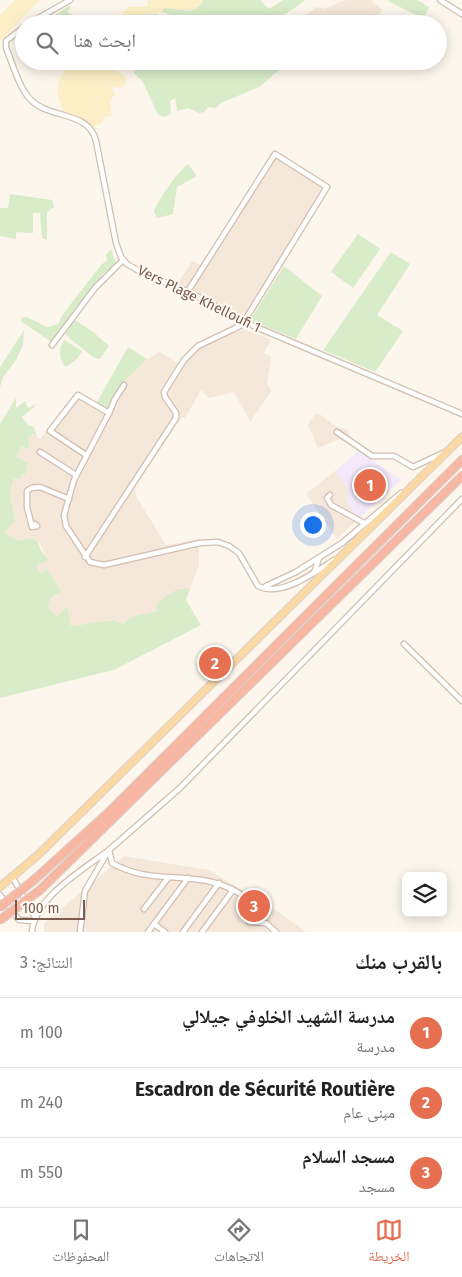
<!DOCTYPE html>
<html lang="ar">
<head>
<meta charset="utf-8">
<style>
	body { margin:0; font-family:"Fira Sans","Noto Naskh Arabic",sans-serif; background:#f6f6f6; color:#222; direction:rtl }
	.controls { position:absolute; right:15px; bottom:15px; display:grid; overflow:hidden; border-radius:8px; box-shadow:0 2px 12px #0003 }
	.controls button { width:45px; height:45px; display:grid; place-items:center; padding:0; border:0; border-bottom:1px solid #e0e0e0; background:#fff; color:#222; font:25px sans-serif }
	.scale { position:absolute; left:15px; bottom:12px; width:70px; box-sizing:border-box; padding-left:5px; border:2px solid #7a5c4d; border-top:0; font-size:14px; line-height:18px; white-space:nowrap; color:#7a5c4d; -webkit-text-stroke:4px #fffaf3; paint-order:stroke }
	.you { position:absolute; left:312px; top:524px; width:18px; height:18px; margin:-12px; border:4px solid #fff; border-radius:50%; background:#1a73e8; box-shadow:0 0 0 8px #1a73e833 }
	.badge { display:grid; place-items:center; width:32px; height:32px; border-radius:50%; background:#e76f51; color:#fff; font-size:16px; font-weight:700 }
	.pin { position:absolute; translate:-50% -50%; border:2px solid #fff; box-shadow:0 1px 5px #0006 }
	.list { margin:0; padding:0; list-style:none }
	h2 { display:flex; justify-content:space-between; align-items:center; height:65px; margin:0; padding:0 20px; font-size:21px }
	h2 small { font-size:16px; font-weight:400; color:#767676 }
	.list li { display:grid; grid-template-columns:32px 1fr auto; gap:15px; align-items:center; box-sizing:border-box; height:70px; padding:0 20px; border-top:1px solid #e0e0e0 }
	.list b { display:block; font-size:19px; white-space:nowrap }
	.list p { margin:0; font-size:16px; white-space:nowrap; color:#767676 }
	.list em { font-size:16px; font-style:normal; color:#767676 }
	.icon { flex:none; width:28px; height:28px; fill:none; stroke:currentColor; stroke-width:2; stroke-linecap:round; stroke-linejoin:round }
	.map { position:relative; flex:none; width:462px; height:932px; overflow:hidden; direction:ltr }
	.search { position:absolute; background:#fff; box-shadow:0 2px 12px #0003; left:15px; right:15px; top:15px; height:55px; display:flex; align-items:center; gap:12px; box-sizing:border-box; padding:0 18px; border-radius:28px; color:#767676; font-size:19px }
	.sheet { height:275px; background:#fff }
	nav { display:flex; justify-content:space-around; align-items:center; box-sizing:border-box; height:70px; border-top:1px solid #e0e0e0; background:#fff; font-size:14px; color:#767676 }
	nav a { display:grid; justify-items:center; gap:2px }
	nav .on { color:#e76f51 }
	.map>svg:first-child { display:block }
	.residential { fill:#f5e8da }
	.education { fill:#f3e8fa }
	.green { fill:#d8ecc9 }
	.sand { fill:#fcefc7 }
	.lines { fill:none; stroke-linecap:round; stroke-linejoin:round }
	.minor-casing { stroke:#d1beb0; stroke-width:7 }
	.primary-casing { stroke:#dad1cd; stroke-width:9 }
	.motorway-casing { stroke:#dad1cd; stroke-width:10 }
	.minor { stroke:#fff; stroke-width:4.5 }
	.primary { stroke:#fbd9a5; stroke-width:7 }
	.motorway { stroke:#f7b7a3; stroke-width:8 }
	.motorway-bridge-casing { stroke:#dad1cd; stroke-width:10; stroke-linecap:butt }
	.motorway-bridge { stroke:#f7b7a3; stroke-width:8 }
	.labels { text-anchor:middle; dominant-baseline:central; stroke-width:4; stroke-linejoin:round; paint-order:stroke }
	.street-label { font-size:14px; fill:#7a5c4d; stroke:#fffaf3 }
</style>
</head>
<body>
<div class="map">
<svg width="462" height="932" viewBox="0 0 462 932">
	<rect width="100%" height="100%" fill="#fdf6ec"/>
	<g class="residential">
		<path d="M 345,0 L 371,0 L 382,10 L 375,24 L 292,24 L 317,7 L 324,9 Z"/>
		<path d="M 275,154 L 329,186 L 245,320 L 178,283 L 192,261 L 200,265 Z"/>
		<path d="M 244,329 L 271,340 L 264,353 L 271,357 L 267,384 L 271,390 L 270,393 L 250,422 L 234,392 L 209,398 L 201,390 L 185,418 L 182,417 L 135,487 L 136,496 L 166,545 L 199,539 L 199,565 L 190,589 L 180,588 L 157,611 L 130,617 L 123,624 L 113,620 L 71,626 L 67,607 L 56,617 L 48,607 L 50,599 L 57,595 L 46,569 L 41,573 L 36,566 L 48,560 L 38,540 L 28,538 L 19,541 L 5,533 L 15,520 L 10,494 L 14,478 L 22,474 L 25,475 L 28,463 L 17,457 L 21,445 L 32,434 L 40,439 L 74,394 L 80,393 L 108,408 L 124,382 L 147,359 L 160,352 L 179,364 L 188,351 L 200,342 L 204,347 L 224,336 Z"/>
		<path d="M 315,414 L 321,415 L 335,426 L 348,430 L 349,437 L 346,443 L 340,439 L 318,448 L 308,425 Z"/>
		<path d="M 335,471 L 349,490 L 347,501 L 351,511 L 360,517 L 337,539 L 306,494 Z"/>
		<path d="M 124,856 L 209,870 L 277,911 L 306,932 L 44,932 L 44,923 Z"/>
	</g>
	<path class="education" d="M 359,451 L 401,480 L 360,517 L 351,511 L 347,501 L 349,490 L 335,471 Z"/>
	<g class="green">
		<path d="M 203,0 L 260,0 L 269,9 L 283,0 L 305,0 C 294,10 277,19 264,23 C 251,27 209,24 197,19 L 193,22 L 162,12 L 164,8 C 178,7 196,18 203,0 Z"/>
		<path d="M 389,0 L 417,0 L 429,7 L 424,19 L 388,1 Z"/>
		<path d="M 68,6 L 71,7 L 67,12 L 73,15 L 69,24 L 44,24 Z"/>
		<path d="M 152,14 L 158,14 L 161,20 L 170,17 L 170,23 L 174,20 L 196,24 L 118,24 L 137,20 L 144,22 L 139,19 L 144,15 Z"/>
		<path d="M 128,61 L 290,61 L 259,87 L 221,103 L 216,108 L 208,107 L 204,112 L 199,113 L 188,108 L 177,111 L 175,98 L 170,101 L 171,113 L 165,117 L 158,115 L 143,82 L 134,73 L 136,70 Z"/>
		<path d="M 188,164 L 197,176 L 177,187 L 173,214 L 157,218 L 154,211 C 160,197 176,174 188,164 Z"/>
		<path d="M 10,194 L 52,200 L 54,207 L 47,213 L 47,240 L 42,238 L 40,213 L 33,213 L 33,233 L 16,232 L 16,239 L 0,236 L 0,208 L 8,208 Z"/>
		<path d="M 358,234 L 380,249 L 353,288 L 331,272 Z"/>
		<path d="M 111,249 L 116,264 L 103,274 L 51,342 L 21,321 L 22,318 L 27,317 L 47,327 L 58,324 L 63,314 L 102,264 L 107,261 L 106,255 Z"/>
		<path d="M 391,252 L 410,264 L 377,315 L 403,331 L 375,372 L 323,350 Z"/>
		<path d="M 284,266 L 322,296 L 296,339 L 250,320 Z"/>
		<path d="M 74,319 L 93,332 L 109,346 L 100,359 L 94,358 L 66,335 L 66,332 Z"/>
		<path d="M 24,330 L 23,345 L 16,360 L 3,377 L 0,387 L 0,367 Z"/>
		<path d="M 64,340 L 82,351 L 78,358 L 66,367 C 58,361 59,348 64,340 Z"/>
		<path d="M 128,347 L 147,359 L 124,382 L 108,409 L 97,402 Z"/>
		<path d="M 15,399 L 16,399 L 16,408 L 25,401 L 28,408 L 37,404 L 22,417 L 28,425 L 34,427 L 37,437 L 33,434 L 28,438 L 29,449 L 21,446 L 17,457 L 28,463 L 25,475 L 22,474 L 20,479 L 14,478 L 10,494 L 15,520 L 5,533 L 19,541 L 28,538 L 37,540 L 41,550 L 48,560 L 36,566 L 41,573 L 47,569 L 61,591 L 50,599 L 48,607 L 56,617 L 67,607 L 71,626 L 114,620 L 123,624 L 130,617 L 157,611 L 156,605 C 166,597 176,585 190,589 L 186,600 L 201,625 L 114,670 L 0,698 L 0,424 Z"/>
	</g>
	<g class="sand">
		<path d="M 15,0 L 40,0 L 0,41 L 0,15 Z"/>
		<path d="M 148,0 L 203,0 C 196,18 178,7 164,8 L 160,13 L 147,14 L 137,20 L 122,22 L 124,11 L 130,7 L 147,7 Z"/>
		<path d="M 71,61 L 115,61 L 116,69 L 126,78 L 126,84 L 122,88 L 111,87 L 115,94 L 110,101 L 112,116 L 104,117 L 101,124 L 93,127 L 89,122 L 64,112 C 53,89 57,80 71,61 Z"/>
	</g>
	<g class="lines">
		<defs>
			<g id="minor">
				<path d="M 440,0 L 462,14"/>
				<path d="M 28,24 L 70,0"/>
				<path d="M 24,27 L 6,41 L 6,48 C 13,64 19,89 32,101 C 51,119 89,111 96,141 L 116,243 L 121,257 L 127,264 L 139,271 L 193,294 L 249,324 L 462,414"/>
				<path d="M 52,345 L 95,288 L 123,260"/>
				<path d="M 109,413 L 74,480 L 64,515 L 66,526 L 90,562 L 104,565 L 200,543 L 218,542 L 229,546 L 239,553 L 258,586 C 281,598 315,572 334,560"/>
				<path d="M 337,432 L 372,456 L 394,456 L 413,467 L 443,453"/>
				<path d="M 40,452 L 76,475"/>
				<path d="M 86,455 L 50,431 L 78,395 L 109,413 L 115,399 L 124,385"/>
				<path d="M 330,495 L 327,498 L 331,505 L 364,523"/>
				<path d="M 35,524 L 37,526 L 32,527 L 27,507 L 27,491 L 31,488 L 40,487 L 69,499"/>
				<path d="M 85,557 L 176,418 L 176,413 L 165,397 L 164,392 L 184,360 L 198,346 L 242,325 L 327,187 L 275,154 L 188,291"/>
				<path d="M 314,573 L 319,558"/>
				<path d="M 266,586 L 296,572 L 342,543 L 401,493"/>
				<path d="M 404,644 L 462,701"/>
				<path d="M 13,878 L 35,917"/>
				<path d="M 0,895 L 19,920 L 34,921"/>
				<path d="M 144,909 L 168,878"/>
				<path d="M 32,932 C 34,898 84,869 109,850"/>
				<path d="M 80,932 L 85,891 L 107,853"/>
				<path d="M 148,932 L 154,924"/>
				<path d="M 165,932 L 154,924 L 188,878"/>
				<path d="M 183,932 L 219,883"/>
				<path d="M 202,932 L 233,890"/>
				<path d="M 276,932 L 266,923 L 249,922 L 246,898 C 202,865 157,889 112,863 L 109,850 L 180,788 L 462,499"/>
			</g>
			<path id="primary" d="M 0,887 L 38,855 L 462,437"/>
			<g id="motorway">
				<path d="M 34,880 L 107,814 L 462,460"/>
				<path d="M 40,890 L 462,476"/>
			</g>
		</defs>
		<use href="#minor" class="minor-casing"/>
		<use href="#primary" class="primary-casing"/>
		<use href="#motorway" class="motorway-casing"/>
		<use href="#minor" class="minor"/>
		<use href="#primary" class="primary"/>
		<use href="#motorway" class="motorway"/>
		<defs>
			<g id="motorway-bridge">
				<path d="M 0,907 L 34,880"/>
				<path d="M 0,920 L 40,890"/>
			</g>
		</defs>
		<use href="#motorway-bridge" class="motorway-bridge-casing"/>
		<use href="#motorway-bridge" class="motorway-bridge"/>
	</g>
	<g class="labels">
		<g class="street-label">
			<text transform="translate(199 299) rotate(26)">Vers Plage Khelloufi 1</text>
		</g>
	</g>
</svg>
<div class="controls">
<button><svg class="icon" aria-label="layers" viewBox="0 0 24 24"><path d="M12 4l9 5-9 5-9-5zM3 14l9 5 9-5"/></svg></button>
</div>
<div class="scale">100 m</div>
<div class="you"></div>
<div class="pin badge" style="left:370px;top:485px">1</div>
<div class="pin badge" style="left:215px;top:663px">2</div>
<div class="pin badge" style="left:254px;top:906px">3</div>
<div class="search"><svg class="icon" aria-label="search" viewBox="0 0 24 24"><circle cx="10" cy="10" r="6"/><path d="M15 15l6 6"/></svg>ابحث هنا</div>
</div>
<section class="sheet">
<h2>بالقرب منك<small>النتائج: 3</small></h2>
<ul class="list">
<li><span class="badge">1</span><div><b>مدرسة الشهيد الخلوفي جيلالي</b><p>مدرسة</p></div><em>100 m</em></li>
<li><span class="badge">2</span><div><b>Escadron de Sécurité Routière</b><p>مبنى عام</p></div><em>240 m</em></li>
<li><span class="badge">3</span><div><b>مسجد السلام</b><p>مسجد</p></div><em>550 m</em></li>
</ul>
</section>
<nav>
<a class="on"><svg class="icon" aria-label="map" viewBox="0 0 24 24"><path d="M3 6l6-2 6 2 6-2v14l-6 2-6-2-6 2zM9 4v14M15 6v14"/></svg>الخريطة</a>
<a><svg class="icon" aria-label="directions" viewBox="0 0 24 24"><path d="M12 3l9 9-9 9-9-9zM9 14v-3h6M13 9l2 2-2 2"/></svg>الاتجاهات</a>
<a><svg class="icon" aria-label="saved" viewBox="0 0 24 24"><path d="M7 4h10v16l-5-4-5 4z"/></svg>المحفوظات</a>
</nav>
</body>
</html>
